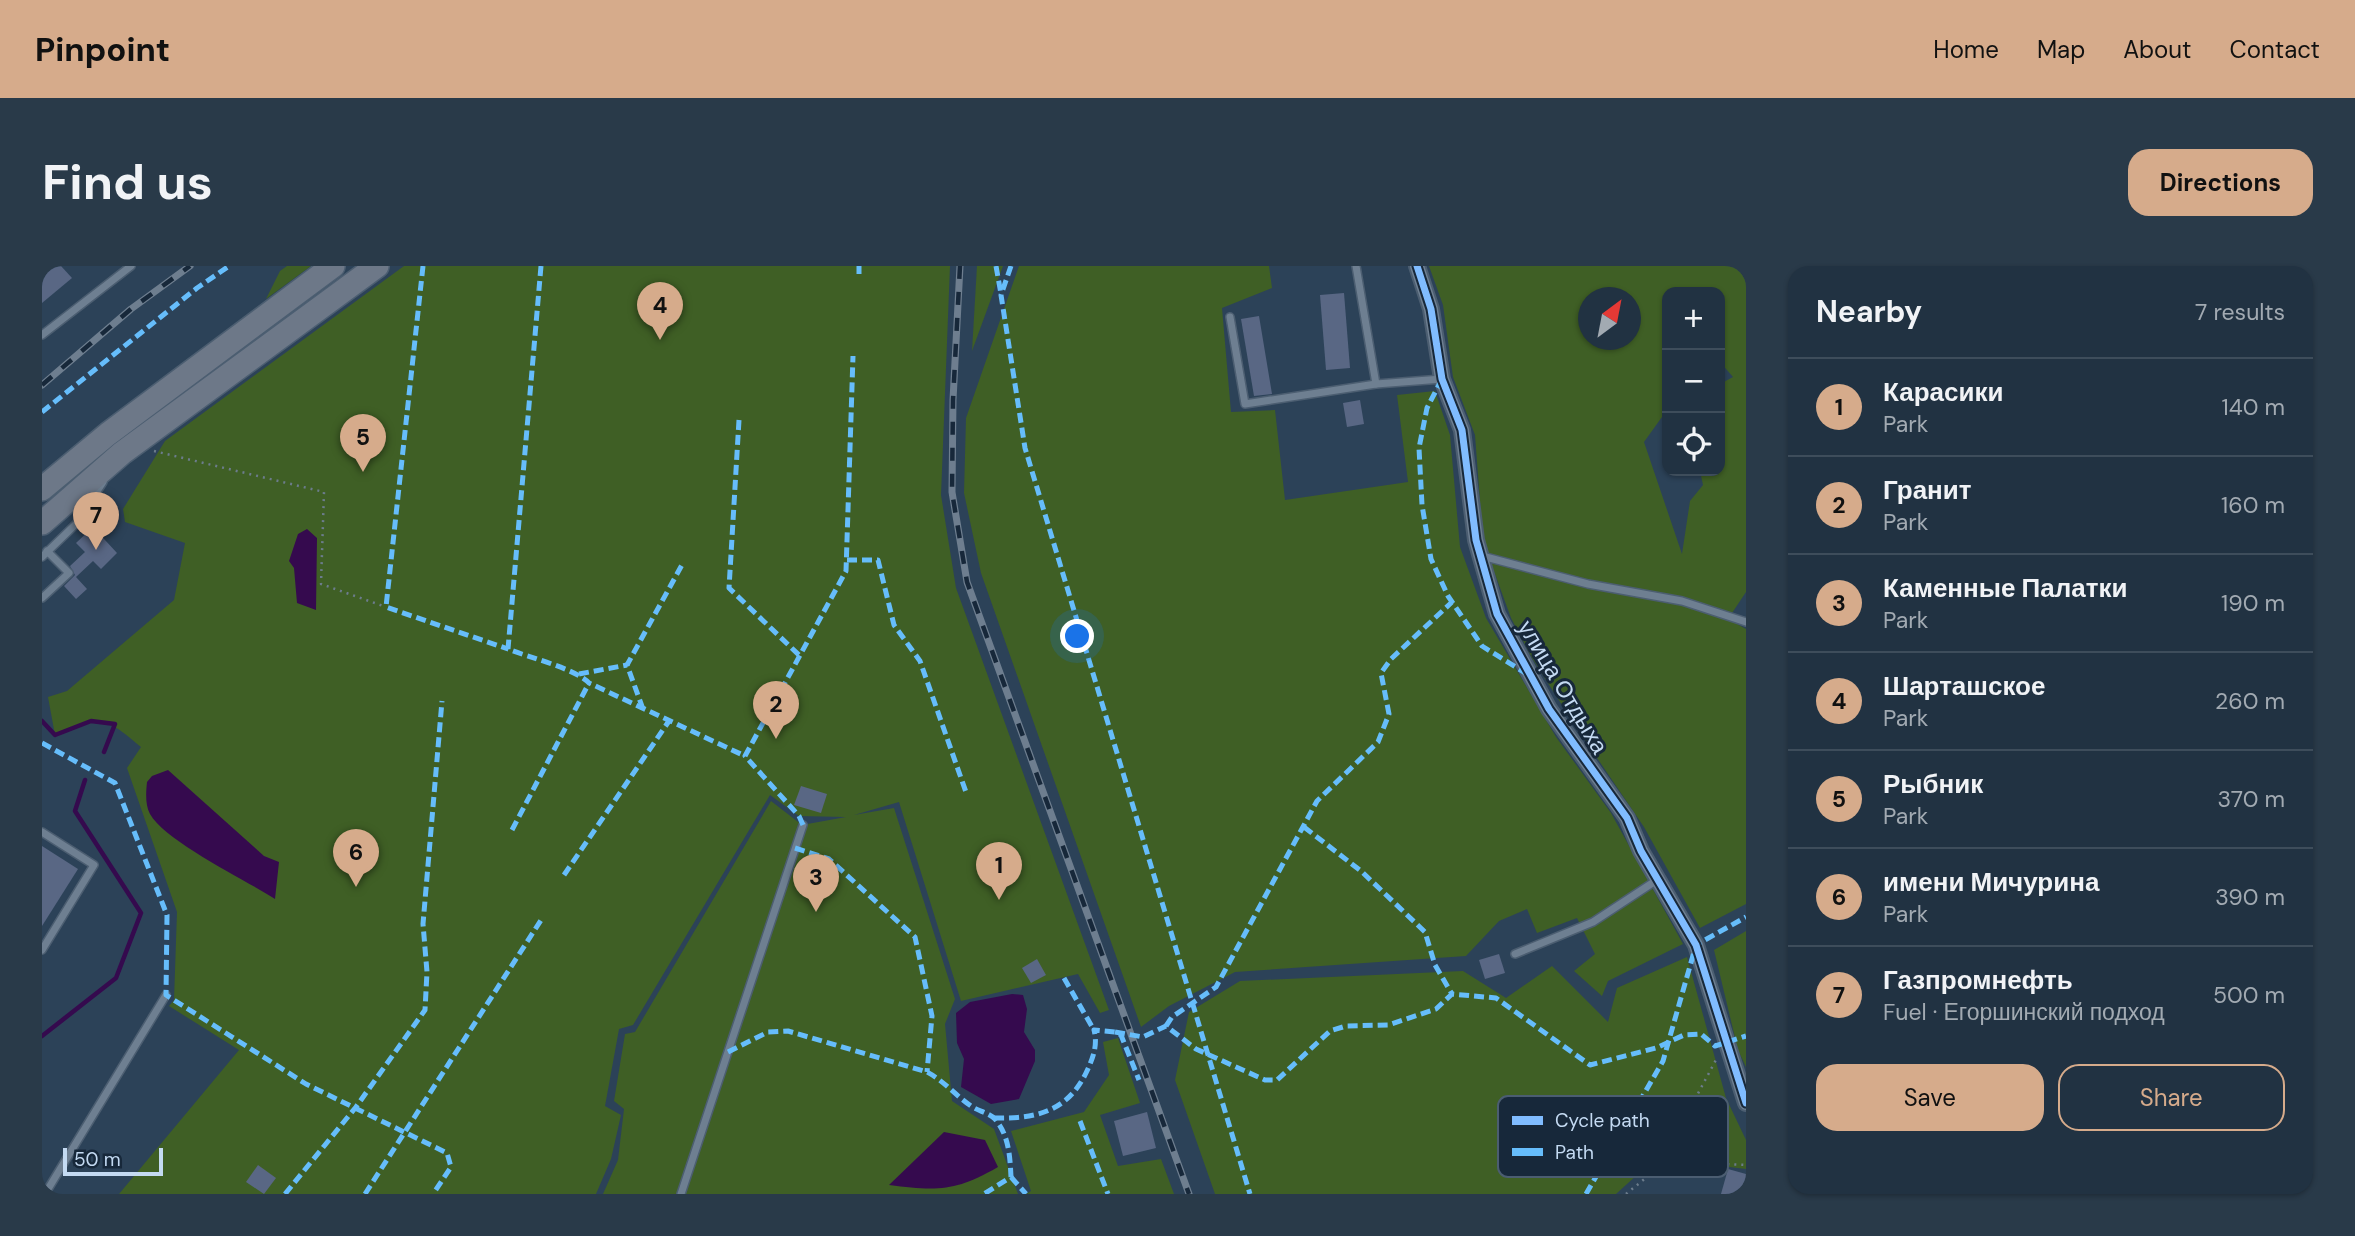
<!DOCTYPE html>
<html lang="en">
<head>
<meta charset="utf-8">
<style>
	body { margin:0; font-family:"DM Sans",sans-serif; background:#293a49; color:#f1f3f6 }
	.controls { position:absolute; right:21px; top:21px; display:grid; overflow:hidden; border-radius:14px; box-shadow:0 2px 5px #0004 }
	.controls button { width:63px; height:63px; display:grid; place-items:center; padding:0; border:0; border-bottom:2px solid #3e4d5b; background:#213242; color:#f1f3f6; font:35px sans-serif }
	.compass { position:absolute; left:1536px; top:21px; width:63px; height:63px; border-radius:50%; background:#213242; box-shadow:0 2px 5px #0004; rotate:32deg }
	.scale { position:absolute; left:21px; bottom:18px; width:100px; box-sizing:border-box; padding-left:7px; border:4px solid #c4daf2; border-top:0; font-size:19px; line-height:24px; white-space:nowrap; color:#c4daf2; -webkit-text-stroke:5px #17283a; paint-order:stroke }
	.you { position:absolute; left:1036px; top:371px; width:24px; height:24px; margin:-18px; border:5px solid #fff; border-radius:50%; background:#1a73e8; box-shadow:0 0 0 10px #1a73e833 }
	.badge { display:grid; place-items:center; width:46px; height:46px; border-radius:50%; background:#d6ab8b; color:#111; font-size:23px; font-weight:700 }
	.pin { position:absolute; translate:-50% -58px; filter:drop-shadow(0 2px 4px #0008) }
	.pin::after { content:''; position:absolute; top:37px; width:24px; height:21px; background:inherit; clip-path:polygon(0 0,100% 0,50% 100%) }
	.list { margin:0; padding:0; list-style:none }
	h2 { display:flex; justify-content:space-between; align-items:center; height:91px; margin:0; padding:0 28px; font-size:30px }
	h2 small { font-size:23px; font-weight:400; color:#a2aab2 }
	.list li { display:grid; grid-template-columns:46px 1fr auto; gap:21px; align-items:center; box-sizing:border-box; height:98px; padding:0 28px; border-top:2px solid #3e4d5b }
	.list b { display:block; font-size:26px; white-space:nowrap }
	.list p { margin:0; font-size:23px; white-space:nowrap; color:#a2aab2 }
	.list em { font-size:23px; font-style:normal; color:#a2aab2 }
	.actions { display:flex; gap:14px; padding:21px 28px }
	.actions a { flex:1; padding:16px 0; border:2px solid #d6ab8b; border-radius:21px; text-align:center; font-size:24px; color:#d6ab8b }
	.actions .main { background:#d6ab8b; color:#111 }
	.icon { flex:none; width:38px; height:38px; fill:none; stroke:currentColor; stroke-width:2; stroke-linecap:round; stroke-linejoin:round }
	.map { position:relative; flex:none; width:1704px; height:928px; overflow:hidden; border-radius:21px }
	header { display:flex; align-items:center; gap:42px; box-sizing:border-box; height:98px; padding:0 35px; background:#d6ab8b; color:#111 }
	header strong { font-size:33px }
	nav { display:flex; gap:38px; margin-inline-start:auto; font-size:24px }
	.intro { display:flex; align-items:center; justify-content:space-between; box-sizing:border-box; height:168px; padding:0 42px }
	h1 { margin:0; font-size:49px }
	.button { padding:18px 32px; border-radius:21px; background:#d6ab8b; color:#111; font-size:24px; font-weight:700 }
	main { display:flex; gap:42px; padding:0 42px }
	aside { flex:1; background:#213242; border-radius:21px; box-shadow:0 2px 5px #0004 }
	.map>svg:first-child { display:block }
	.green { fill:#3f5f25; fill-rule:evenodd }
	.water { fill:#350a4e }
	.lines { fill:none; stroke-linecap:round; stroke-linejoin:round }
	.stream { stroke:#350a4e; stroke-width:4.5 }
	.building { fill:#596784 }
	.lane-casing { stroke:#4c5e71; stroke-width:10 }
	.street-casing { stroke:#4c5e71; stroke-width:18 }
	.primary-casing { stroke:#4c5e71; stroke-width:26 }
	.path { stroke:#6c7c8c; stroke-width:2.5; stroke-dasharray:2 5; stroke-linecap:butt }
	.lane { stroke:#6e7f91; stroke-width:7 }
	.street { stroke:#6e7f91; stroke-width:14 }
	.primary { stroke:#6d7888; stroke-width:23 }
	.rail-casing { stroke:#6e7e8f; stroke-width:7 }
	.rail { stroke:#17283a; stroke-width:4.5; stroke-dasharray:13; stroke-linecap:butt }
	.quiet { stroke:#66bdfb; stroke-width:5; stroke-dasharray:10 5; stroke-linecap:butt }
	.cycleway-casing { stroke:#17283a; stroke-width:11 }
	.cycleway { stroke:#80bcff; stroke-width:7 }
	.labels { text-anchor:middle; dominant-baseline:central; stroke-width:6; stroke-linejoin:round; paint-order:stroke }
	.street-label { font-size:23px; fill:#c4daf2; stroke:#17283a }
	.key { fill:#17283a; stroke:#4b5d71; stroke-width:2 }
	.key-label { font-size:19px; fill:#c4daf2 }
</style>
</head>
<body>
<header>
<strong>Pinpoint</strong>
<nav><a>Home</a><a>Map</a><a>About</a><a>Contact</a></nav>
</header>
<div class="intro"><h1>Find us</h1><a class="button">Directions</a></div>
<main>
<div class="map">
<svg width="1704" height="928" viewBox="0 0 1704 928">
	<rect width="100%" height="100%" fill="#2c4258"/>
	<g class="green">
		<path d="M 245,0 L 269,0 L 224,33 L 238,5 Z"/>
		<path d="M 362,0 L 908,0 L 899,229 L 914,322 L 1067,744 L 1058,747 L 1036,708 L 919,735 L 857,536 L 812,549 L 852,542 L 913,733 L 903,758 L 910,835 L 952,863 L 976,928 L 561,928 L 576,894 L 582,843 L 572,835 L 583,768 L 593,766 L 729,535 L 760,559 L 804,551 L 757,550 L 728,529 L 591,759 L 577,763 L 563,840 L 579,849 L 569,893 L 554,928 L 77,928 L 197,784 L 127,740 L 132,734 L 135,646 L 85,502 L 99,481 C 61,448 59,452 13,469 L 6,431 L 25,425 L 132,334 L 143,277 L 83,256 L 81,243 L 123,175 Z"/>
		<path d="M 935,0 L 961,0 L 930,85 Z"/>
		<path d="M 977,0 L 1227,0 L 1230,22 L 1180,42 L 1189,146 L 1233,144 L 1243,234 L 1366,216 L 1355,129 L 1393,125 L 1408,169 L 1418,281 L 1444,352 L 1514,471 L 1569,547 L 1641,678 L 1566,715 L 1560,730 L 1532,705 L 1553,688 L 1535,652 L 1495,667 L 1485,643 L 1457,655 L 1424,690 L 1193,706 L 1127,740 L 1099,761 L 939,307 L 922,227 L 924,152 Z"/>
		<path d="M 1387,0 L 1704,0 L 1704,326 L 1686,353 L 1704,363 L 1704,638 L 1658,662 L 1602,561 L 1534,461 L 1490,392 L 1469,352 L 1441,275 L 1433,169 L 1411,111 L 1401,39 ZM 1625,26 L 1678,26 L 1678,96 L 1691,111 L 1678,118 L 1678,205 L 1658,205 L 1661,219 L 1648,235 L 1640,288 L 1602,176 L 1625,144 ZM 1546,32 L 1588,32 L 1588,74 L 1546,74 Z"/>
		<path d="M 1704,665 L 1704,801 L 1696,784 L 1672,684 Z"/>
		<path d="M 1645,691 L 1684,832 L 1704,874 L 1704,903 L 1629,894 L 1607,898 L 1574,928 L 1173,928 L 1133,814 L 1147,746 L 1198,715 L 1421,705 L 1464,732 L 1510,700 L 1566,756 L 1575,722 Z"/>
		<path d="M 1076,772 L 1098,837 L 1058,849 L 1076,900 L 1119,893 L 1132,928 L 984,928 L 989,925 L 969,865 L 1042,846 L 1067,809 L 1061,776 Z"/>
	</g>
	<g class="water">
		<path d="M 265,263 L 275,272 L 274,344 L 255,337 L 252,302 L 247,295 L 256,268 Z"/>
		<path d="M 126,504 L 222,590 L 237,596 L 233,633 C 204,614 124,576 108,548 C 103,539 104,526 105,516 L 110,510 Z"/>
		<path d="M 970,728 L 981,729 L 985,743 L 982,766 L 993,784 L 993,795 L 977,833 L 949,838 L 919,821 L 922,793 L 915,777 L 914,747 L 928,736 Z"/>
		<path d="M 902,866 L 943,874 L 956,901 C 913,926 894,925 847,919 Z"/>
	</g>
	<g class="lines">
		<g class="stream">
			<path d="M 0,455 L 13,469 L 49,455 L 73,458 L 62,486"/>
			<path d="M 0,770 L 74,712 L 99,647 L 33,545 L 43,514"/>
		</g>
	</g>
	<g class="building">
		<path d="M 0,0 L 19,0 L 30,12 L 0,37 Z"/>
		<path d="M 1302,27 L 1308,102 L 1284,104 L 1278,29 Z"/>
		<path d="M 1217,50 L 1230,128 L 1212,130 L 1199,53 Z"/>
		<path d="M 1318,134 L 1322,158 L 1305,161 L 1301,137 Z"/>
		<path d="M 51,261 L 75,287 L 59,303 L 51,295 L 34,311 L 45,323 L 34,333 L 22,320 L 33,309 L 28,300 L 43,286 L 34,277 Z"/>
		<path d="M 759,520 L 785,528 L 779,547 L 752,539 Z"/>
		<path d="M 0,580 L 36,603 L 0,660 Z"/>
		<path d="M 1457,688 L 1463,707 L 1443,713 L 1437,694 Z"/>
		<path d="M 995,693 L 1004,709 L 989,717 L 980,702 Z"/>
		<path d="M 1105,846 L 1114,882 L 1081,890 L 1072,855 Z"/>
		<path d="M 216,899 L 234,912 L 222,928 L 204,916 Z"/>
		<path d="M 1686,903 L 1704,908 L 1704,928 L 1679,928 Z"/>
	</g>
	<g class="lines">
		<defs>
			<g id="lane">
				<path d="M 1314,0 L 1334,118"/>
				<path d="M 1188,51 L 1203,138 L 1334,118 L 1400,113"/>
				<path d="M 0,69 L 89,0"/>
				<path d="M 1440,290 L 1546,318 L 1640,335 L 1704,356"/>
				<path d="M 0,291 L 35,257 L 61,216"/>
				<path d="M 0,332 L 27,307 L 5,285"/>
				<path d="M 0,566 L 52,599 L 0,684"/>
				<path d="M 1473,688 L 1551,656 L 1615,614"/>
				<path d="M 3,928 L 124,729"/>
				<path d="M 639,928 L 761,559"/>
			</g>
			<path id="street" d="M 1375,0 L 1389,43 L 1400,113 L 1420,164 L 1434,274 L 1455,348 L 1507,443 L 1585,552 L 1599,585 L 1654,679 L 1704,837"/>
			<g id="primary">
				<path d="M 0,223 L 66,168 L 291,0"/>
				<path d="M 0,257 L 80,187 L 335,0"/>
			</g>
		</defs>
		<use href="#lane" class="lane-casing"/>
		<use href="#street" class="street-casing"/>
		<use href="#primary" class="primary-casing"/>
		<g class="path">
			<path d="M 112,185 L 282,226 L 279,318 L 344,341"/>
			<path d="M 1616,902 L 1644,896 L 1704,899"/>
			<path d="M 1584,928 L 1616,902 L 1675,792"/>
		</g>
		<use href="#lane" class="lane"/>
		<use href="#street" class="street"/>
		<use href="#primary" class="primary"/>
		<defs>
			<g id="rail">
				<path d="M 918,0 L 911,134 L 910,226 L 925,316 L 1147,928"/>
				<path d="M 0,119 L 89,43 L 148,0"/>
			</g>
		</defs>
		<use href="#rail" class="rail-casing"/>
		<use href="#rail" class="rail"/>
		<g class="quiet">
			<path d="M 381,0 L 344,341 L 466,383"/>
			<path d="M 499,0 L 466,383 C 488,392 532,402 547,417 L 703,490"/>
			<path d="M 954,0 L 959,28"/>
			<path d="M 969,0 L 959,29 L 983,182 L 1208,928"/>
			<path d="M 817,8 L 817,0"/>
			<path d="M 1400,113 L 1385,142 L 1377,182 L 1380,239 L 1389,293 L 1406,330 L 1440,380 L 1485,408"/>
			<path d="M 0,146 L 155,22 L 187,0"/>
			<path d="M 697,154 L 687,322 L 758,390"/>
			<path d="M 805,294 L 836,294 L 852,359 L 878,395 L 925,529"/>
			<path d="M 537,408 L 585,399"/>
			<path d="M 601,443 L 585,399 L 641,297"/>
			<path d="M 0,477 L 73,517 L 125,649 L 124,729 L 264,818 L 405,887 L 409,901 L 391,928"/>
			<path d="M 761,559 L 757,550 L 703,490 L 804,305 L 811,90"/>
			<path d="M 1262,561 L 1319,605 L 1383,666 L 1393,699 L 1410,728"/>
			<path d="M 470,564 L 547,417"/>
			<path d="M 753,582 L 787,593 L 873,671 L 890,750 L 885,806"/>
			<path d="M 522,609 L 627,455"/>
			<path d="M 1022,712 L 1052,764"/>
			<path d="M 1124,760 L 1130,751 L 1174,721 L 1275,535 L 1336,476 L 1347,448 L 1339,407 L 1349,393 L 1410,336"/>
			<path d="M 1073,766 L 1101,771 L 1124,760 L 1154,783 L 1223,814 L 1235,814 L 1288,765 L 1304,760 L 1346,759 L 1394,743 L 1410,728 L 1454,732 L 1548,799 L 1614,782 L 1642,769 L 1659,768 L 1673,780 L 1704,770"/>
			<path d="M 686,786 L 726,766 L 746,765 L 885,806 C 902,815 913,829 929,840 C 936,845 947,847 953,853 C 967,869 968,891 969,911 L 942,928"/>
			<path d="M 952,852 C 993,853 1025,846 1044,807 C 1051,792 1056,780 1052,764 L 1073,766 L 1079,769 L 1097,814"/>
			<path d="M 1038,855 L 1066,928"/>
			<path d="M 969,911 L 984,928"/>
			<path d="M 243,928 L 314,841 L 383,744 L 385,706 L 381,658 L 400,435"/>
			<path d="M 323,928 L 501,651"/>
			<path d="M 1544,928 L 1621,795 L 1654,679 L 1704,651"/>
		</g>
		<defs>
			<path id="cycleway" d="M 1375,0 L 1389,43 L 1400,113 L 1420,164 L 1434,274 L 1455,348 L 1507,443 L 1585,552 L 1599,585 L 1654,679 L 1704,837"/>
		</defs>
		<use href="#cycleway" class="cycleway-casing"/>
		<use href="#cycleway" class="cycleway"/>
	</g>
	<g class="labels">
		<g class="street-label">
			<text transform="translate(1521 421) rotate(59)">улица Отдыха</text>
		</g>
	</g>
	<rect x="1456" y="830" width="230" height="81" rx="10" class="key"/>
	<rect x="1470" y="850" width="31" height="9" fill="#80bcff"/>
	<rect x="1470" y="882" width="31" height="8" fill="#66bdfb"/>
	<g class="key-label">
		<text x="1513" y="861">Cycle path</text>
		<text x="1513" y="893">Path</text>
	</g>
</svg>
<div class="controls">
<button>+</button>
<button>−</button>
<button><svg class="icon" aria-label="locate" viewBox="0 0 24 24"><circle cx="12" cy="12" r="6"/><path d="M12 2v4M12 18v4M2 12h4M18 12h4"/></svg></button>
</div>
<svg class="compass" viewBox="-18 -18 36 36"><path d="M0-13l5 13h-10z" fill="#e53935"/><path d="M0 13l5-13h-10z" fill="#a2aab2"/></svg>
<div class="scale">50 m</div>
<div class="you"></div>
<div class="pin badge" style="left:957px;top:634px">1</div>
<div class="pin badge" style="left:734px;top:473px">2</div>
<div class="pin badge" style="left:774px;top:646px">3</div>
<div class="pin badge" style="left:618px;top:74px">4</div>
<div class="pin badge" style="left:321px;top:206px">5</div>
<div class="pin badge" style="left:314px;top:621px">6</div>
<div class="pin badge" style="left:54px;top:284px">7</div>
</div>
<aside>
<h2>Nearby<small>7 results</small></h2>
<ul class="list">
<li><span class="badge">1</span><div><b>Карасики</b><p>Park</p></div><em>140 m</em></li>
<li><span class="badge">2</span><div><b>Гранит</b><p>Park</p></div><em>160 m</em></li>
<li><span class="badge">3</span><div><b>Каменные Палатки</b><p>Park</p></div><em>190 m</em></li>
<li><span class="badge">4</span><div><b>Шарташское</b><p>Park</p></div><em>260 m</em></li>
<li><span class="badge">5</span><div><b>Рыбник</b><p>Park</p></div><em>370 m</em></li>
<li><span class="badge">6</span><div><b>имени Мичурина</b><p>Park</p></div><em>390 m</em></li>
<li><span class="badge">7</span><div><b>Газпромнефть</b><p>Fuel · Егоршинский подход</p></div><em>500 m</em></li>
</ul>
<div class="actions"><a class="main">Save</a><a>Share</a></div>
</aside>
</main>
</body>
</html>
